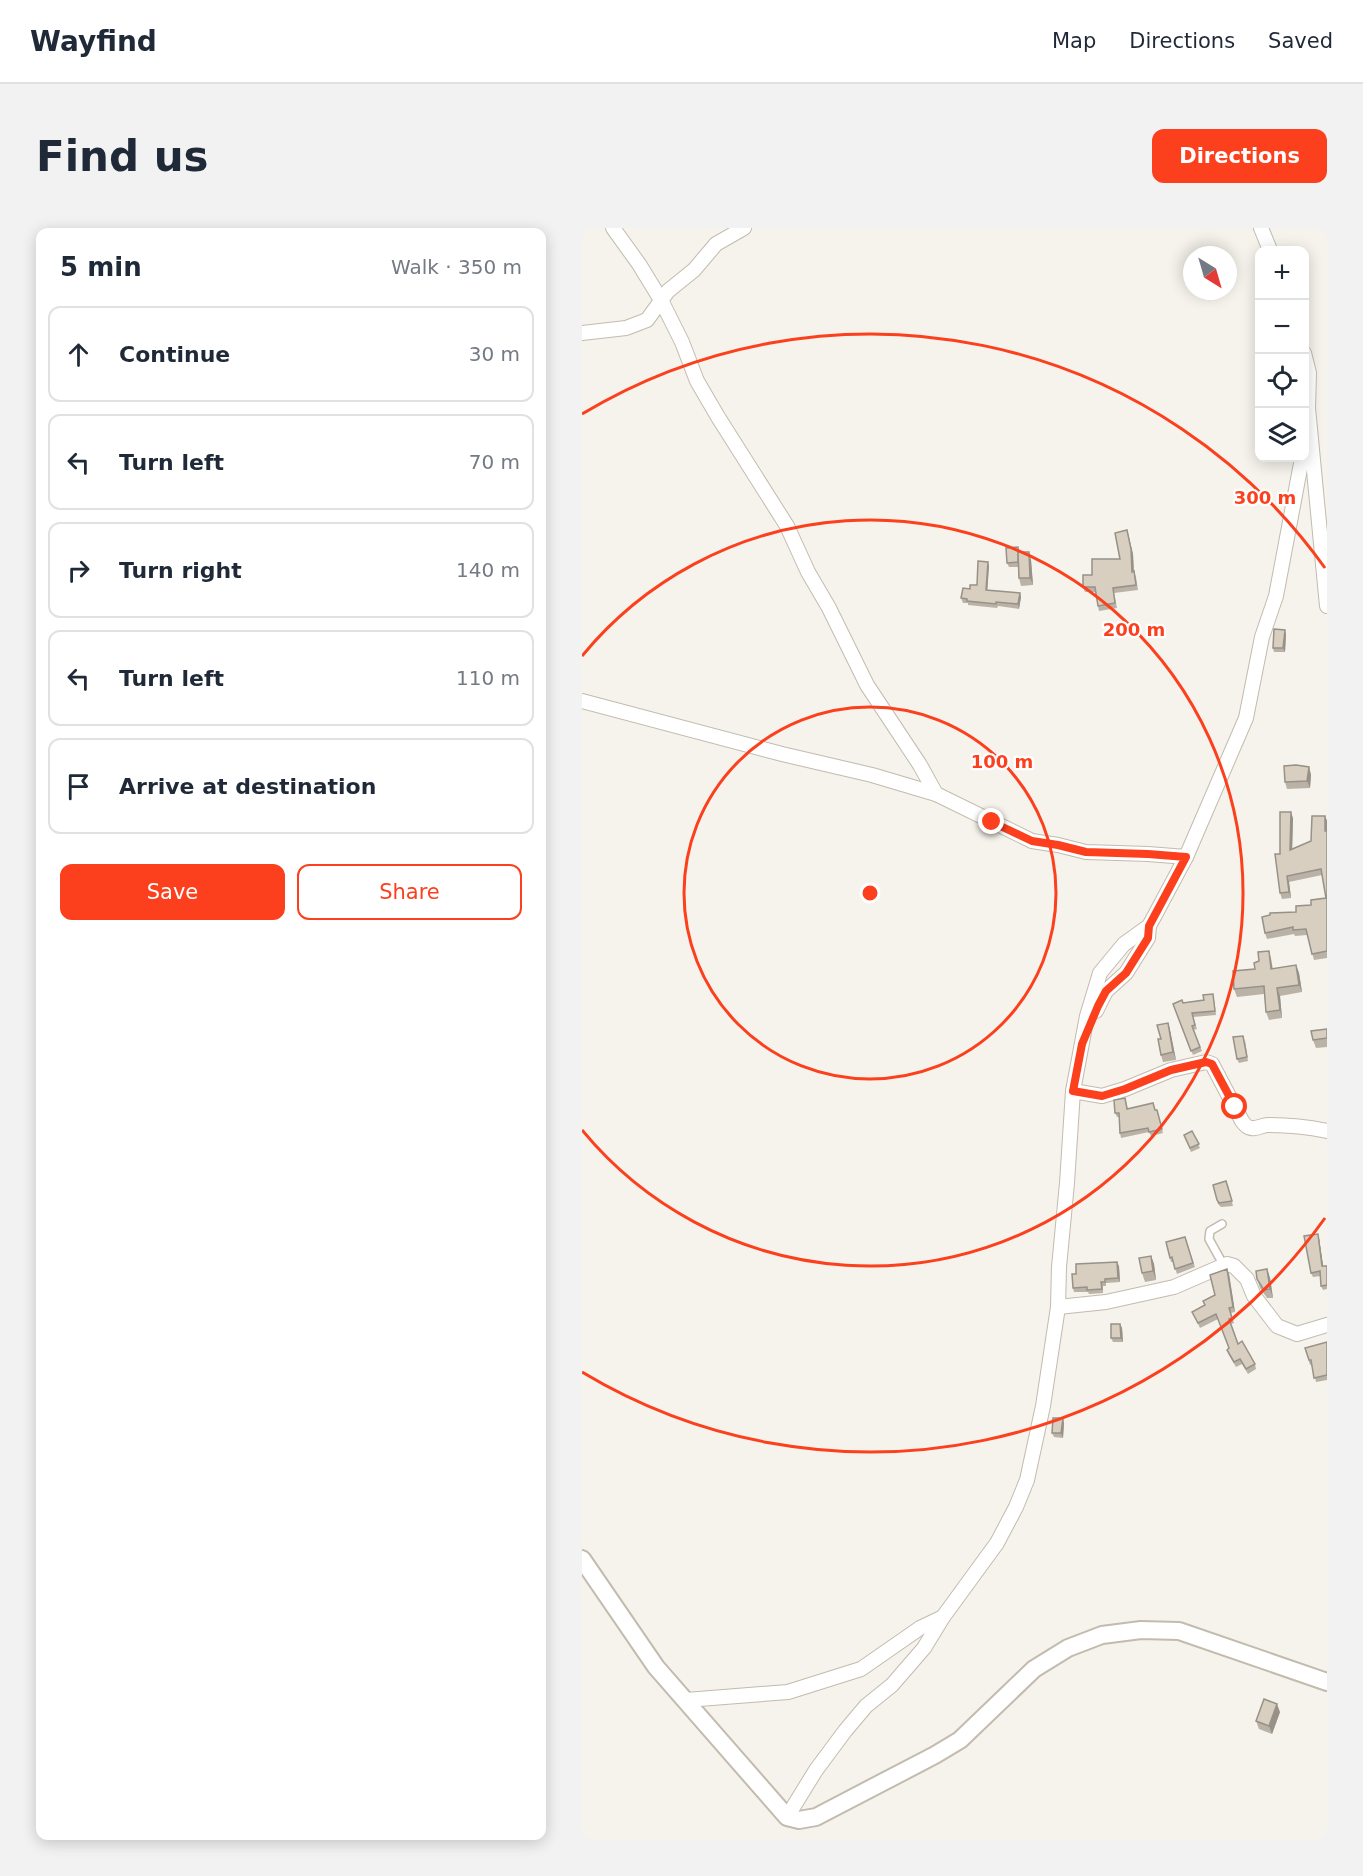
<!DOCTYPE html>
<html lang="en">
<head>
<meta charset="utf-8">
<style>
	body { margin:0; font-family:"DejaVu Sans",sans-serif; background:#f2f2f3; color:#1f2937 }
	.controls { position:absolute; right:18px; top:18px; display:grid; overflow:hidden; border-radius:12px; box-shadow:0 3px 15px #0003 }
	.controls button { width:54px; height:54px; display:grid; place-items:center; padding:0; border:0; border-bottom:2px solid #e0e1e3; background:#fff; color:#1f2937; font:30px sans-serif }
	.compass { position:absolute; left:601px; top:18px; width:54px; height:54px; border-radius:50%; background:#fff; box-shadow:0 3px 15px #0003; rotate:143deg }
	.stop { position:absolute; width:18px; height:18px; margin:-14px; border:4px solid #fc3f1d; border-radius:50%; background:#fff }
	.stop.end { background:#fc3f1d; border-color:#fff; box-shadow:0 2px 6px #0008 }
	.list { margin:0; padding:0; list-style:none }
	h2 { display:flex; justify-content:space-between; align-items:center; height:78px; margin:0; padding:0 24px; font-size:26px }
	h2 small { font-size:20px; font-weight:400; color:#747a83 }
	.list li { display:grid; grid-template-columns:39px 1fr auto; gap:18px; align-items:center; box-sizing:border-box; height:96px; margin:0 12px 12px; padding:0 12px; border:2px solid #e0e1e3; border-radius:12px }
	.list b { display:block; font-size:22px; white-space:nowrap }
	.list em { font-size:20px; font-style:normal; color:#747a83 }
	.actions { display:flex; gap:12px; padding:18px 24px }
	.actions a { flex:1; padding:14px 0; border:2px solid #fc3f1d; border-radius:12px; text-align:center; font-size:21px; color:#fc3f1d }
	.actions .main { background:#fc3f1d; color:#fff }
	.icon { flex:none; width:33px; height:33px; fill:none; stroke:currentColor; stroke-width:2; stroke-linecap:round; stroke-linejoin:round }
	.map { position:relative; flex:none; width:745px; height:1612px; overflow:hidden; border-radius:12px }
	header { display:flex; align-items:center; gap:36px; box-sizing:border-box; height:84px; padding:0 30px; background:#fff; border-bottom:2px solid #e0e1e3 }
	header strong { font-size:28px }
	nav { display:flex; gap:33px; margin-inline-start:auto; font-size:21px }
	.intro { display:flex; align-items:center; justify-content:space-between; box-sizing:border-box; height:144px; padding:0 36px }
	h1 { margin:0; font-size:42px }
	.button { padding:15px 27px; border-radius:12px; background:#fc3f1d; color:#fff; font-size:21px; font-weight:700 }
	main { display:flex; gap:36px; padding:0 36px }
	aside { flex:1; background:#fff; border-radius:12px; box-shadow:0 3px 15px #0003 }
	.map>svg:first-child { display:block }
	.lines { fill:none; stroke-linecap:round; stroke-linejoin:round }
	.service-casing { stroke:#c2bbae; stroke-width:10 }
	.minor-casing { stroke:#c2bbae; stroke-width:16 }
	.tertiary-casing { stroke:#c2bbae; stroke-width:20 }
	.service { stroke:#fff; stroke-width:7 }
	.minor { stroke:#fff; stroke-width:14 }
	.tertiary { stroke:#fff; stroke-width:16 }
	.wall { fill:#bab2a6 }
	.shaded-wall { fill:#979187 }
	.building { fill:#d8cfc1; stroke:#979187; stroke-width:1.5 }
	.route { stroke:#fc3f1d; stroke-width:8 }
	.ring { fill:none; stroke:#fc3f1d; stroke-width:3 }
	.centre { fill:#fc3f1d; stroke:#fff; stroke-width:3 }
	.ring-label { font-size:18px; text-anchor:middle; font-weight:bold; fill:#fc3f1d; stroke:#fff; stroke-width:4.5; stroke-linejoin:round; paint-order:stroke }
</style>
</head>
<body>
<header>
<strong>Wayfind</strong>
<nav><a>Map</a><a>Directions</a><a>Saved</a></nav>
</header>
<div class="intro"><h1>Find us</h1><a class="button">Directions</a></div>
<main>
<aside>
<h2>5 min<small>Walk · 350 m</small></h2>
<ul class="list">
<li><svg class="icon" aria-label="ahead" viewBox="0 0 24 24"><path d="M12 20V5M6 11l6-6 6 6"/></svg><div><b>Continue</b></div><em>30 m</em></li>
<li><svg class="icon" aria-label="left" viewBox="0 0 24 24"><path d="M17 20v-9H6M10 6l-5 5 5 5"/></svg><div><b>Turn left</b></div><em>70 m</em></li>
<li><svg class="icon" aria-label="right" viewBox="0 0 24 24"><path d="M7 20v-9h11M14 6l5 5-5 5"/></svg><div><b>Turn right</b></div><em>140 m</em></li>
<li><svg class="icon" aria-label="left" viewBox="0 0 24 24"><path d="M17 20v-9H6M10 6l-5 5 5 5"/></svg><div><b>Turn left</b></div><em>110 m</em></li>
<li><svg class="icon" aria-label="arrive" viewBox="0 0 24 24"><path d="M6 21V4h12l-3 4 3 4H6"/></svg><div><b>Arrive at destination</b></div></li>
</ul>
<div class="actions"><a class="main">Save</a><a>Share</a></div>
</aside>
<div class="map">
<svg width="745" height="1612" viewBox="0 0 745 1612">
	<rect width="100%" height="100%" fill="#f6f3ec"/>
	<g class="lines">
		<defs>
			<path id="service" d="M 640,996 L 628,1003 L 627,1011 L 642,1038"/>
			<g id="minor">
				<path d="M 31,0 L 57,36 L 79,72 L 100,114 L 115,153 L 136,189 L 205,298 L 226,344 L 247,380 L 285,457 L 338,537 L 354,566 L 450,613 L 476,617 L 504,624 L 566,626 L 604,629"/>
				<path d="M 679,0 L 688,22"/>
				<path d="M 0,105 L 44,100 L 65,92 L 86,63 L 112,42 L 134,16 L 162,0"/>
				<path d="M 722,125 L 727,145 L 726,180 L 745,378"/>
				<path d="M 0,473 L 200,526 L 290,547 L 354,566"/>
				<path d="M 514,783 L 524,763 L 544,745 L 566,710 L 567,698"/>
				<path d="M 491,863 L 520,868 L 543,861 L 589,842 L 624,834 L 630,836 L 660,893 C 663,897 666,901 672,900 C 677,900 681,897 686,897 C 706,897 726,899 745,903"/>
				<path d="M 476,1079 L 524,1074 L 592,1059 L 645,1036 L 652,1038 L 665,1051 L 672,1068 L 695,1098 L 715,1106 L 745,1097"/>
				<path d="M 104,1472 L 206,1464 L 279,1441 L 338,1400 L 361,1389"/>
				<path d="M 205,1589 L 234,1542 L 263,1503 L 284,1478 L 310,1457 L 342,1420 L 361,1389 L 415,1315 L 434,1279 L 445,1252 L 461,1178 L 476,1079 L 477,1039 L 485,955 L 491,863 L 505,788 L 518,745 L 542,716 L 567,698 L 573,687 L 604,629 L 664,490 L 680,409 L 694,368 L 720,230"/>
			</g>
			<path id="tertiary" d="M 0,1331 L 74,1439 L 205,1589 L 217,1592 L 234,1589 L 353,1527 L 378,1512 L 452,1441 L 486,1420 L 520,1407 L 559,1402 L 597,1403 L 745,1454"/>
		</defs>
		<use href="#service" class="service-casing"/>
		<use href="#minor" class="minor-casing"/>
		<use href="#tertiary" class="tertiary-casing"/>
		<use href="#service" class="service"/>
		<use href="#minor" class="minor"/>
		<use href="#tertiary" class="tertiary"/>
	</g>
	<g class="wall">
		<path d="M 545,302 L 551,326 L 552,344 L 554,349 L 556,362 L 532,365 L 535,380 L 517,383 L 516,378 L 513,364 L 503,364 L 501,359 L 510,347 L 538,331 Z"/>
		<path d="M 437,324 L 449,332 L 451,357 L 439,358 L 437,350 L 436,339 L 427,339 L 425,335 Z"/>
		<path d="M 407,338 L 405,363 L 438,365 L 439,369 L 437,381 L 416,378 L 415,380 L 386,377 L 386,375 L 381,375 L 379,370 L 388,361 L 395,357 Z"/>
		<path d="M 704,406 L 703,424 L 692,424 L 691,420 Z"/>
		<path d="M 727,539 L 729,547 L 728,560 L 705,561 L 703,554 Z"/>
		<path d="M 743,588 L 745,593 L 745,730 L 732,732 L 725,707 L 713,708 L 712,706 L 685,711 L 683,705 L 714,684 L 744,670 L 740,647 L 707,654 L 709,670 L 700,671 L 698,665 L 698,626 L 711,590 L 710,621 L 729,613 Z"/>
		<path d="M 689,731 L 691,741 L 714,737 L 717,745 L 720,764 L 698,768 L 700,790 L 687,792 L 684,784 L 682,766 L 655,769 L 652,761 L 673,741 Z"/>
		<path d="M 632,771 L 634,787 L 611,789 L 615,801 L 611,802 L 620,823 L 611,827 L 591,776 Z"/>
		<path d="M 586,795 L 588,802 L 594,832 L 581,834 L 579,827 L 579,811 Z"/>
		<path d="M 745,801 L 745,819 L 734,820 L 731,812 Z"/>
		<path d="M 663,812 L 666,833 L 657,835 L 655,831 Z"/>
		<path d="M 543,870 L 546,881 L 573,882 L 576,886 L 581,905 L 569,908 L 567,904 L 539,910 L 538,905 L 537,889 L 535,889 L 533,885 Z"/>
		<path d="M 610,903 L 618,920 L 609,924 L 602,907 Z"/>
		<path d="M 631,957 L 646,957 L 651,978 L 639,979 L 636,976 Z"/>
		<path d="M 603,1009 L 613,1039 L 595,1046 L 591,1034 L 589,1034 L 588,1030 Z"/>
		<path d="M 737,1010 L 741,1038 L 745,1038 L 745,1061 L 741,1062 L 739,1058 L 739,1048 L 731,1049 L 729,1045 Z"/>
		<path d="M 569,1028 L 572,1036 L 574,1052 L 563,1054 L 560,1045 Z"/>
		<path d="M 537,1038 L 538,1054 L 524,1055 L 524,1058 L 521,1058 L 521,1065 L 507,1066 L 506,1064 L 492,1064 L 491,1060 Z"/>
		<path d="M 685,1041 L 688,1050 L 691,1070 L 685,1070 L 678,1060 L 675,1051 Z"/>
		<path d="M 647,1046 L 653,1084 L 649,1085 L 652,1095 L 649,1096 L 656,1116 L 673,1136 L 674,1141 L 666,1146 L 660,1136 L 654,1139 L 647,1127 L 645,1122 L 647,1120 L 636,1091 L 618,1100 L 610,1084 L 623,1077 L 633,1067 Z"/>
		<path d="M 538,1096 L 540,1100 L 541,1114 L 531,1114 L 529,1110 Z"/>
		<path d="M 745,1114 L 745,1152 L 734,1154 L 730,1136 L 728,1137 L 723,1120 Z"/>
		<path d="M 482,1195 L 481,1210 L 472,1209 L 470,1205 Z"/>
		<path d="M 698,1484 L 690,1506 L 677,1501 L 674,1493 Z"/>
	</g>
	<g class="shaded-wall">
		<path d="M 545,302 L 551,326 L 552,349 L 550,344 Z"/>
		<path d="M 447,324 L 449,332 L 451,357 L 448,350 Z"/>
		<path d="M 406,334 L 407,338 L 405,367 L 404,362 Z"/>
		<path d="M 438,365 L 439,369 L 437,381 L 436,376 Z"/>
		<path d="M 703,402 L 704,406 L 703,424 L 701,420 Z"/>
		<path d="M 727,539 L 729,547 L 728,560 L 725,553 Z"/>
		<path d="M 709,584 L 711,590 L 710,628 L 708,622 Z"/>
		<path d="M 743,588 L 745,593 L 745,609 L 743,603 Z"/>
		<path d="M 705,648 L 707,654 L 709,670 L 707,664 Z"/>
		<path d="M 687,723 L 689,731 L 691,749 L 689,741 Z"/>
		<path d="M 714,737 L 717,745 L 720,764 L 717,757 Z"/>
		<path d="M 695,760 L 698,768 L 700,790 L 698,782 Z"/>
		<path d="M 586,795 L 588,802 L 594,832 L 591,824 Z"/>
		<path d="M 736,1006 L 737,1010 L 742,1043 L 740,1038 Z"/>
		<path d="M 569,1028 L 572,1036 L 574,1052 L 571,1043 Z"/>
		<path d="M 535,1034 L 537,1038 L 538,1054 L 536,1050 Z"/>
		<path d="M 645,1041 L 647,1046 L 653,1084 L 651,1079 Z"/>
		<path d="M 685,1041 L 688,1050 L 691,1070 L 688,1061 Z"/>
		<path d="M 538,1096 L 540,1100 L 541,1114 L 539,1110 Z"/>
		<path d="M 481,1190 L 482,1195 L 481,1210 L 479,1205 Z"/>
		<path d="M 695,1476 L 698,1484 L 690,1506 L 687,1498 Z"/>
	</g>
	<g class="building">
		<path d="M 545,302 L 549,321 L 550,344 L 552,343 L 554,357 L 531,360 L 533,375 L 516,378 L 513,359 L 501,359 L 501,347 L 510,347 L 510,331 L 538,331 L 533,305 Z"/>
		<path d="M 436,319 L 436,334 L 425,335 L 424,320 Z"/>
		<path d="M 436,324 L 447,324 L 448,350 L 437,350 Z"/>
		<path d="M 396,333 L 406,334 L 404,362 L 438,365 L 436,376 L 414,374 L 414,376 L 385,373 L 385,371 L 379,370 L 381,360 L 388,361 L 388,357 L 395,357 Z"/>
		<path d="M 692,401 L 703,402 L 701,420 L 691,420 Z"/>
		<path d="M 714,537 L 727,539 L 725,553 L 703,554 L 702,538 Z"/>
		<path d="M 698,584 L 709,584 L 708,622 L 729,613 L 730,588 L 743,588 L 743,603 L 745,603 L 745,723 L 730,726 L 724,701 L 711,702 L 711,699 L 683,705 L 680,689 L 688,687 L 688,685 L 714,684 L 714,678 L 729,677 L 729,672 L 744,670 L 739,641 L 705,648 L 707,664 L 698,665 L 693,626 L 698,626 Z"/>
		<path d="M 687,723 L 689,741 L 714,737 L 717,757 L 695,760 L 698,782 L 684,784 L 682,758 L 652,761 L 651,743 L 673,741 L 672,735 L 677,733 L 676,724 Z"/>
		<path d="M 631,766 L 633,783 L 610,785 L 613,797 L 610,798 L 618,819 L 609,823 L 591,776 L 600,772 L 601,775 L 622,772 L 621,767 Z"/>
		<path d="M 586,795 L 591,824 L 579,827 L 576,811 L 579,811 L 575,797 Z"/>
		<path d="M 745,801 L 745,810 L 731,812 L 729,803 Z"/>
		<path d="M 661,808 L 665,829 L 655,831 L 651,809 Z"/>
		<path d="M 543,870 L 545,881 L 571,875 L 573,882 L 575,882 L 580,901 L 567,904 L 566,900 L 538,905 L 537,885 L 533,885 L 532,872 Z"/>
		<path d="M 610,903 L 617,916 L 608,920 L 602,907 Z"/>
		<path d="M 644,953 L 650,973 L 637,975 L 635,972 L 631,957 Z"/>
		<path d="M 736,1006 L 740,1038 L 745,1038 L 745,1057 L 739,1058 L 738,1043 L 729,1045 L 722,1008 Z"/>
		<path d="M 603,1009 L 611,1035 L 593,1041 L 590,1029 L 588,1030 L 584,1014 Z"/>
		<path d="M 569,1028 L 571,1043 L 560,1045 L 557,1030 Z"/>
		<path d="M 535,1034 L 536,1050 L 523,1051 L 523,1054 L 519,1054 L 520,1061 L 505,1062 L 505,1059 L 491,1060 L 490,1046 L 494,1046 L 494,1036 Z"/>
		<path d="M 645,1041 L 651,1079 L 647,1080 L 650,1090 L 647,1091 L 656,1116 L 660,1113 L 673,1136 L 664,1141 L 658,1131 L 652,1134 L 645,1122 L 647,1120 L 634,1086 L 616,1095 L 610,1084 L 623,1077 L 621,1073 L 633,1067 L 628,1047 Z"/>
		<path d="M 685,1041 L 688,1061 L 682,1062 L 675,1051 L 674,1043 Z"/>
		<path d="M 529,1096 L 538,1096 L 539,1110 L 529,1110 Z"/>
		<path d="M 745,1114 L 745,1147 L 732,1150 L 729,1132 L 727,1132 L 723,1120 Z"/>
		<path d="M 471,1190 L 481,1190 L 479,1205 L 470,1205 Z"/>
		<path d="M 682,1471 L 695,1476 L 687,1498 L 674,1493 Z"/>
	</g>
	<g class="lines">
		<path class="route" d="M 410,594 L 450,613 L 476,617 L 504,624 L 566,626 L 604,629 L 567,698 L 566,710 L 544,745 L 524,763 L 516,778 L 500,816 L 491,863 L 520,868 L 543,861 L 589,842 L 624,834 L 630,836 L 653,879"/>
	</g>
	<g class="ring">
		<circle cx="288" cy="665" r="186"/>
		<path d="M0 428A373 373 0 1 1 0 902"/>
		<path d="M743 990A559 559 0 0 1 0 1144M0 186A559 559 0 0 1 743 340"/>
	</g>
	<circle cx="288" cy="665" r="9" class="centre"/>
	<g class="ring-label">
		<text x="683" y="276">300 m</text>
		<text x="552" y="408">200 m</text>
		<text x="420" y="540">100 m</text>
	</g>
</svg>
<div class="controls">
<button>+</button>
<button>−</button>
<button><svg class="icon" aria-label="locate" viewBox="0 0 24 24"><circle cx="12" cy="12" r="6"/><path d="M12 2v4M12 18v4M2 12h4M18 12h4"/></svg></button>
<button><svg class="icon" aria-label="layers" viewBox="0 0 24 24"><path d="M12 4l9 5-9 5-9-5zM3 14l9 5 9-5"/></svg></button>
</div>
<svg class="compass" viewBox="-18 -18 36 36"><path d="M0-13l5 13h-10z" fill="#e53935"/><path d="M0 13l5-13h-10z" fill="#747a83"/></svg>
<div class="stop" style="left:653px;top:879px"></div>
<div class="stop end" style="left:410px;top:594px"></div>
</div>
</main>
</body>
</html>
